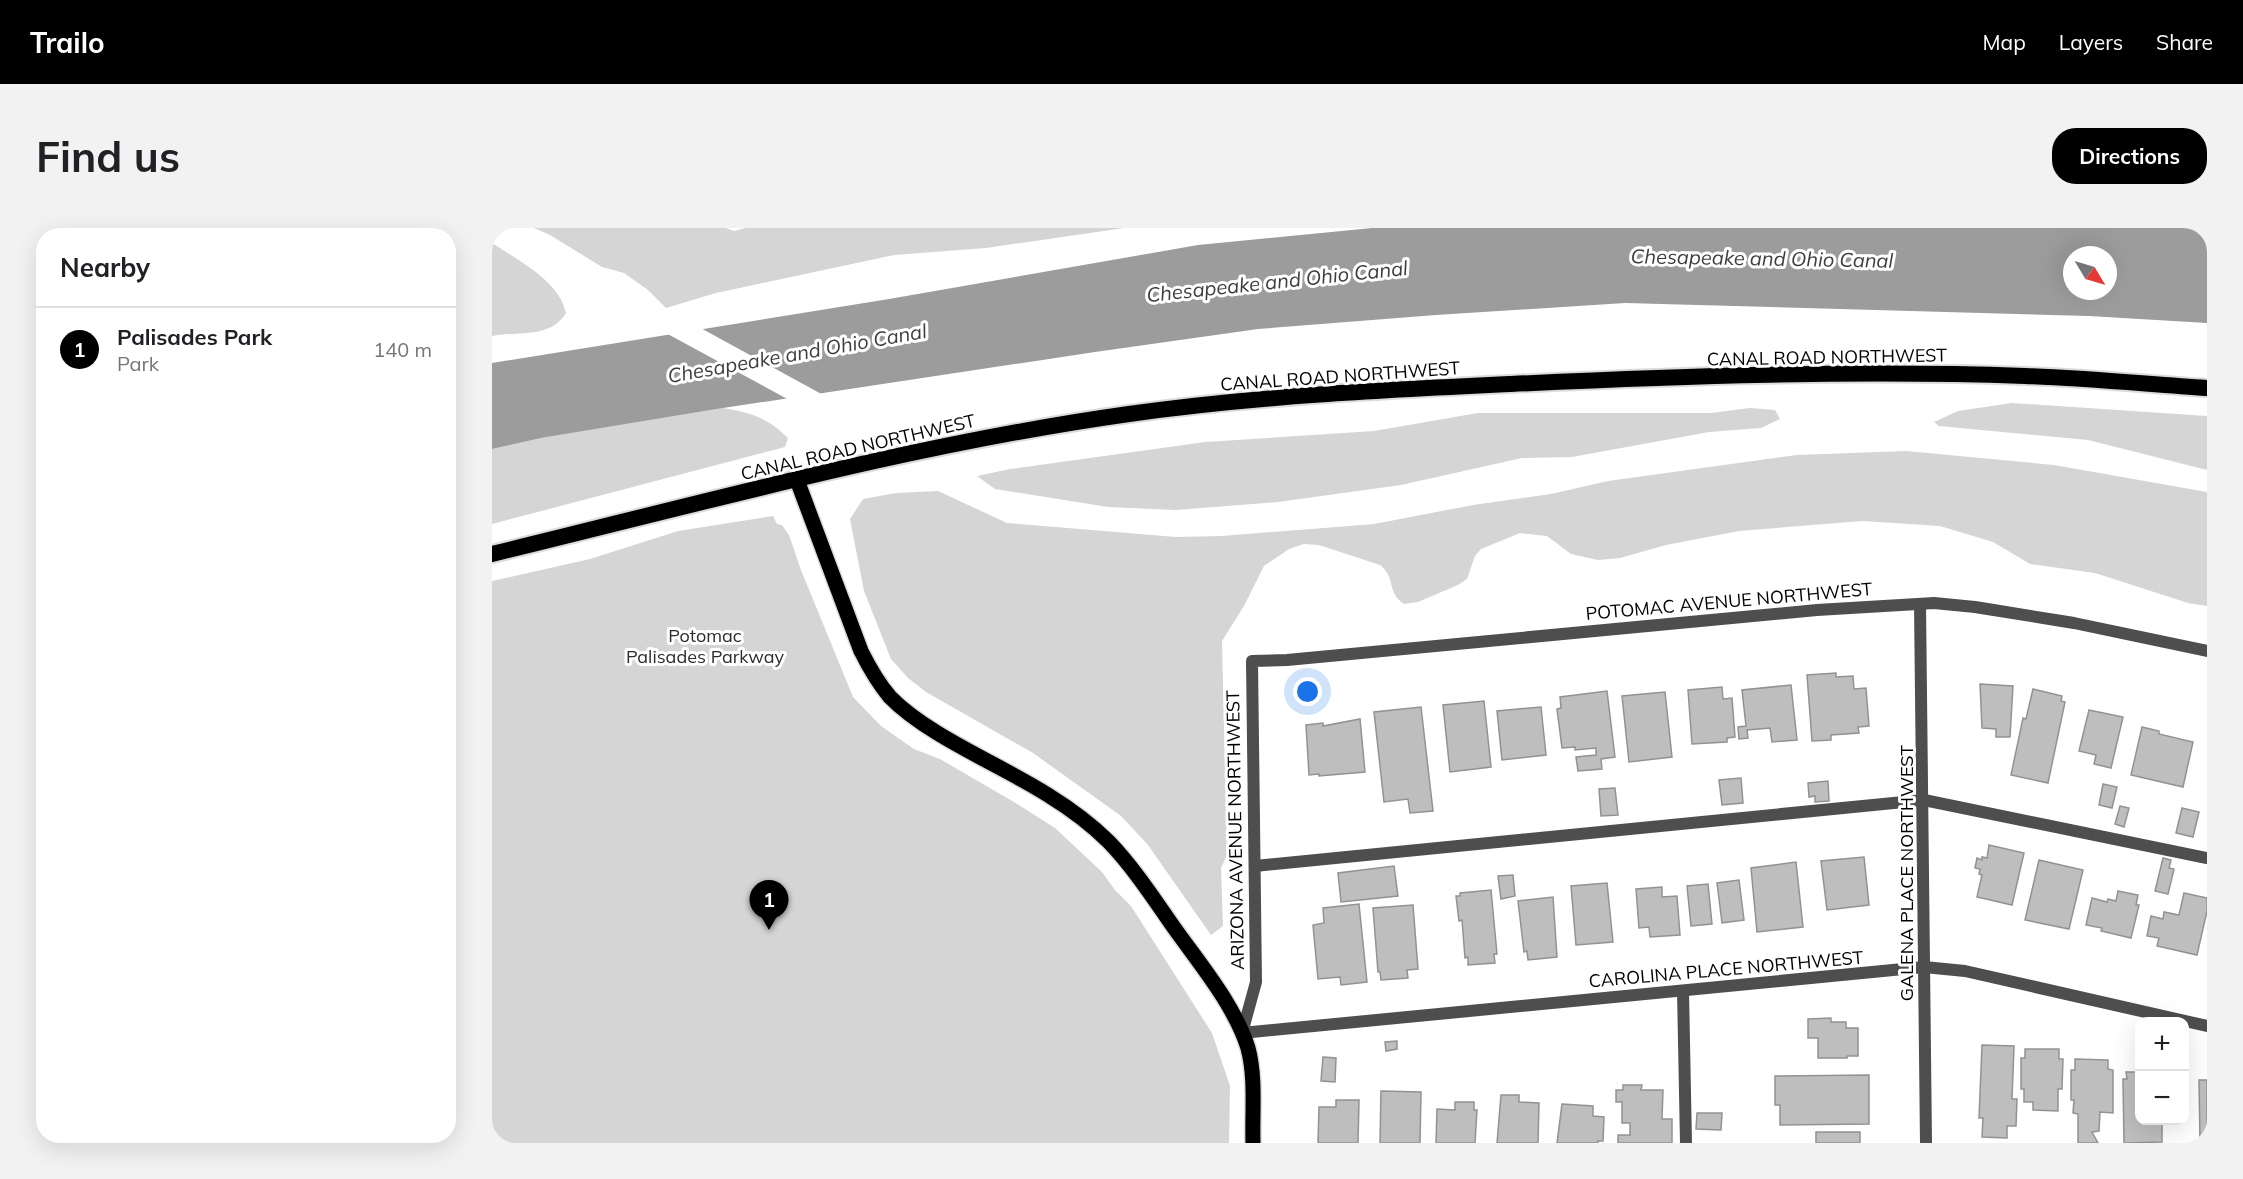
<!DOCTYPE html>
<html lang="en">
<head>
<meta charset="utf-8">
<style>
	body { margin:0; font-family:Mulish,sans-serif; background:#f2f2f2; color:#202124 }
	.controls { position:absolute; right:18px; bottom:18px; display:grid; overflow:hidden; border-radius:12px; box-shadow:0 6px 24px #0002 }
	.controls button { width:54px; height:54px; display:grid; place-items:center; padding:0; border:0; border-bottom:2px solid #e0e0e0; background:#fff; color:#202124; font:30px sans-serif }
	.compass { position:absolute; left:1571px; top:18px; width:54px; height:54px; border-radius:50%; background:#fff; box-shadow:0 6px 24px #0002; rotate:128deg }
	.you { position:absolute; left:816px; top:464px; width:21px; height:21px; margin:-15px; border:4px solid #fff; border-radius:50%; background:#1a73e8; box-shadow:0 0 0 9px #1a73e833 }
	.badge { display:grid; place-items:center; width:39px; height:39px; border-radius:50%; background:#000; color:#fff; font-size:20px; font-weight:700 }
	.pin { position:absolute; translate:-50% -50px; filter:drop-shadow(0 2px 3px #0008) }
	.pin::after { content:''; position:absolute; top:32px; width:21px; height:18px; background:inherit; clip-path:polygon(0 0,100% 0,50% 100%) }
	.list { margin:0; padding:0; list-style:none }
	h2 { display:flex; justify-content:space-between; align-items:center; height:78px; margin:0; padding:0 24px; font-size:26px }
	h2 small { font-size:20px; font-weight:400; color:#757577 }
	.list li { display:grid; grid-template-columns:39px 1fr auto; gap:18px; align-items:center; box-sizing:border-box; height:84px; padding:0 24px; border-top:2px solid #e0e0e0 }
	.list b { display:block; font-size:22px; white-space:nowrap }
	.list p { margin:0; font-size:20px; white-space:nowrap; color:#757577 }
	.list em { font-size:20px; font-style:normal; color:#757577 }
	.map { position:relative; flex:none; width:1715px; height:915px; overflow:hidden; border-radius:24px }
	header { display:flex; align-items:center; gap:36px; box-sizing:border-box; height:84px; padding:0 30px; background:#000; color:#fff }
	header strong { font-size:28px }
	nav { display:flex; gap:33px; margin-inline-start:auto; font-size:21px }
	.intro { display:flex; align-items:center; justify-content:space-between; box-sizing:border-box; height:144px; padding:0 36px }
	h1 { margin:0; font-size:42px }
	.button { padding:15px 27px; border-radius:24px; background:#000; color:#fff; font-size:21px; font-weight:700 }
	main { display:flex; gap:36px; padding:0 36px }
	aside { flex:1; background:#fff; border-radius:24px; box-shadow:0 6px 24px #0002 }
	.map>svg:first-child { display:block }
	.green { fill:#d5d5d5 }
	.water { fill:#9c9c9c; fill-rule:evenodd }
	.pier { fill:#fff }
	.building { fill:#bebebe; stroke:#929292; stroke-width:1.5 }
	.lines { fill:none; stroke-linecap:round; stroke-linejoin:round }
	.primary-casing { stroke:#dbdbdb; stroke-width:18 }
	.trunk-casing { stroke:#dbdbdb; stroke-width:20 }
	.service { stroke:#4e4e4e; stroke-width:12 }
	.minor { stroke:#4e4e4e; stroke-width:12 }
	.primary { stroke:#000; stroke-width:15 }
	.trunk { stroke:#000; stroke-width:16 }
	.labels { text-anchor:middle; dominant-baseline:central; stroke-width:6; stroke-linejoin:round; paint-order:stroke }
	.street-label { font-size:18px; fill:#000; stroke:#fff }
	.park-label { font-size:18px; fill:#2c2c2c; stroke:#fff }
	.water-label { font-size:20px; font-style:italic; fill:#3d3d3d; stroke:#fff }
</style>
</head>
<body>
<header>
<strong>Trailo</strong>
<nav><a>Map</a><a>Layers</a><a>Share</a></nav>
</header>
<div class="intro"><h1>Find us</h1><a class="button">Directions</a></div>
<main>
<aside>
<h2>Nearby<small></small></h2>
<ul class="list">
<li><span class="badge">1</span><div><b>Palisades Park</b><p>Park</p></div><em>140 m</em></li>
</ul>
</aside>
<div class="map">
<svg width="1715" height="915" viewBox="0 0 1715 915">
	<rect width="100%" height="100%" fill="#fff"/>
	<g class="green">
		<path d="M 42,0 L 234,0 L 242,3 L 253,0 L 632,0 L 494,20 L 402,27 L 224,65 L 174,80 L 156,62 L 132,45 L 110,39 L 58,7 Z"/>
		<path d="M 0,15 C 25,32 67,52 74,85 C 58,111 26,103 0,108 Z"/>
		<path d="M 1520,175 L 1715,188 L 1715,242 L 1596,212 L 1447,198 L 1442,194 L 1466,183 Z"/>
		<path d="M 231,180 C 260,185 274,189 296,210 L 293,219 L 0,296 L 0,221 L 49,210 Z"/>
		<path d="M 1258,180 L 1283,182 L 1288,191 L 1269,200 L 1217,204 L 1080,229 L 1030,230 L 909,257 L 786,274 L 684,282 L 616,279 L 503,261 L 485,248 L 518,241 L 713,214 L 882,203 L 986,185 L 1219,185 Z"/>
		<path d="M 1414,223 L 1562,237 L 1715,264 L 1715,378 L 1696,375 L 1603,345 L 1538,336 L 1501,314 L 1448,298 L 1370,293 L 1247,303 L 1174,317 L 1128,330 L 1106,332 L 1079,326 L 1055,308 L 1028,305 L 989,321 L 983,328 L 975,351 L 966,357 L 926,374 L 912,376 C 893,362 905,351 888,337 L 827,317 L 812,316 L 797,321 L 772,338 L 752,378 L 730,413 L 735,627 L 729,640 L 731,698 L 719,707 L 656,617 L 629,588 L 541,525 L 434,464 L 416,450 L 399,431 L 372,363 L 358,291 L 371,271 L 404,265 L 446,263 L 515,295 L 684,309 L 729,308 L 882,296 L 981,277 L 1059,266 L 1116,253 L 1305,227 Z"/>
		<path d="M 281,288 L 285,296 L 290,297 L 297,307 L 309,342 L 361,469 L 389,498 L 422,521 L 448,531 L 522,574 L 563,600 L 610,644 L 623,662 L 639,678 L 720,805 L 738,858 L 737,915 L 0,915 L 0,353 L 98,331 L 186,303 Z"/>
	</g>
	<path class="water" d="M 880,0 L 1715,0 L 1715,95 L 1597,88 L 1133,75 L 944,87 L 766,101 L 603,124 L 231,180 L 49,210 L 0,221 L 0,135 L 397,71 L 706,17 ZM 1580,27 L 1616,27 L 1616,63 L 1580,63 Z"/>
	<path class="pier" d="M 205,98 L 333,168 L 299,173 L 172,104 Z"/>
	<g class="building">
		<path d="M 1344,445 L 1344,449 L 1361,448 L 1362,461 L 1374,460 L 1377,498 L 1366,499 L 1367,505 L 1339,507 L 1339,512 L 1320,513 L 1315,447 Z"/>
		<path d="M 1488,456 L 1521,458 L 1518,509 L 1504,509 L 1504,501 L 1490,500 Z"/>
		<path d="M 1299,457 L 1305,512 L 1280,514 L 1278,500 L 1255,502 L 1256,510 L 1247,511 L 1246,499 L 1254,498 L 1250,462 Z"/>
		<path d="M 1230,459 L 1231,471 L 1240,470 L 1243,509 L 1235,510 L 1235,514 L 1200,516 L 1196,462 Z"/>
		<path d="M 1541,461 L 1570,468 L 1569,473 L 1573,474 L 1556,555 L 1519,547 L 1531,490 L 1534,491 Z"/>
		<path d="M 1115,463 L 1123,529 L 1109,531 L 1110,541 L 1086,543 L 1084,529 L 1104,527 L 1104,520 L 1083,522 L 1083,519 L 1070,520 L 1065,481 L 1069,480 L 1068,469 Z"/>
		<path d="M 1173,464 L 1180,529 L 1137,534 L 1130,468 Z"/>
		<path d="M 992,473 L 999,539 L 958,544 L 951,477 Z"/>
		<path d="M 929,479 L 941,583 L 918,585 L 916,571 L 892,574 L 882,484 Z"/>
		<path d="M 1049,479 L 1054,527 L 1010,532 L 1005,483 Z"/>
		<path d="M 1597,482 L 1631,489 L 1619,540 L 1602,536 L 1604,527 L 1587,523 Z"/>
		<path d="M 868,491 L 873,544 L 827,548 L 827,546 L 817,547 L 814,497 L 831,495 L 831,498 Z"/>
		<path d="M 1650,499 L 1667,503 L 1667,506 L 1701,514 L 1691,559 L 1639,547 Z"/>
		<path d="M 1249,550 L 1251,575 L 1230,577 L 1227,552 Z"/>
		<path d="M 1336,553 L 1337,573 L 1323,574 L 1323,568 L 1317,569 L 1316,555 Z"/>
		<path d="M 1611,556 L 1625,559 L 1620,580 L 1607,577 Z"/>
		<path d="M 1123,560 L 1126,587 L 1109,588 L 1107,561 Z"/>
		<path d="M 1628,578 L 1637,580 L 1632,599 L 1623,596 Z"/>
		<path d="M 1690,580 L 1707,584 L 1701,609 L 1684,605 Z"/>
		<path d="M 1497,617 L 1532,625 L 1520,677 L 1485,669 L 1490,647 L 1487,646 L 1488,641 L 1483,640 L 1485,630 L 1490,632 L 1490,629 L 1495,630 Z"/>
		<path d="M 1372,629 L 1377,677 L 1335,682 L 1329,633 Z"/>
		<path d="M 1671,630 L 1679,632 L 1677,640 L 1682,641 L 1676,666 L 1663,663 Z"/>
		<path d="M 1547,632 L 1591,642 L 1577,701 L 1533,692 Z"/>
		<path d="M 1304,634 L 1311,699 L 1265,704 L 1259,640 Z"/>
		<path d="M 902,638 L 906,668 L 849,674 L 846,645 Z"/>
		<path d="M 1021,647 L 1023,668 L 1009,671 L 1006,648 Z"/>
		<path d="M 1247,652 L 1252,692 L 1230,695 L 1225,655 Z"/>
		<path d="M 1115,655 L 1121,714 L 1084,717 L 1079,658 Z"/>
		<path d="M 1216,656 L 1220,696 L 1199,698 L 1195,658 Z"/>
		<path d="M 1170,659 L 1170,669 L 1185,668 L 1188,707 L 1158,709 L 1157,699 L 1147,700 L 1144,661 Z"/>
		<path d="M 999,662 L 1005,726 L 1002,726 L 1003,735 L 976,737 L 976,729 L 973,730 L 970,692 L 967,693 L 964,668 L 968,668 L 968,665 Z"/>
		<path d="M 1626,663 L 1646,667 L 1644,677 L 1647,677 L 1639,710 L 1609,703 L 1610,700 L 1594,697 L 1600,670 L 1615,674 L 1616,671 L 1624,673 Z"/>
		<path d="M 1692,665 L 1715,670 L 1715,683 L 1705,727 L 1665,718 L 1667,710 L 1655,708 L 1659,688 L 1671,691 L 1672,684 L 1687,687 Z"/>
		<path d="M 1061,669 L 1065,729 L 1036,732 L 1035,723 L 1032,724 L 1026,673 Z"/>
		<path d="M 867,676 L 875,754 L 849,757 L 848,749 L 826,751 L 821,697 L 832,695 L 831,680 Z"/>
		<path d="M 921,677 L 926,741 L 915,742 L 916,750 L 889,752 L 888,744 L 886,744 L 881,680 Z"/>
		<path d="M 1339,790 L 1339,794 L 1354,794 L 1354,800 L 1366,800 L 1366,828 L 1355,828 L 1355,830 L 1326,830 L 1326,810 L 1316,810 L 1316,791 Z"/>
		<path d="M 905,813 L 905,821 L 894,823 L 893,814 Z"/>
		<path d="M 1490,817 L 1522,818 L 1520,871 L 1525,871 L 1524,898 L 1515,898 L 1515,910 L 1490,909 L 1491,890 L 1487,890 Z"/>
		<path d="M 1533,821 L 1567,821 L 1567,831 L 1571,831 L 1570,861 L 1566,861 L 1566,883 L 1541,882 L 1541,874 L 1532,874 L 1532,861 L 1529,861 L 1529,830 L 1533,830 Z"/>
		<path d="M 831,829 L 844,830 L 843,854 L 829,853 Z"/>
		<path d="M 1583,831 L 1616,832 L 1616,841 L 1621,842 L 1621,885 L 1608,884 L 1607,903 L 1600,904 L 1606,915 L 1586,915 L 1586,886 L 1581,885 L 1582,872 L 1579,872 L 1579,842 L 1583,842 Z"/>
		<path d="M 1634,844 L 1648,844 L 1648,892 L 1670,892 L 1670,914 L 1632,915 L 1631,851 L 1635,851 Z"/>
		<path d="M 1377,847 L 1377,896 L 1288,897 L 1288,877 L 1283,877 L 1283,848 Z"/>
		<path d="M 1707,852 L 1715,852 L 1715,915 L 1708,915 Z"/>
		<path d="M 1131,857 L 1150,857 L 1149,862 L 1171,862 L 1170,891 L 1180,891 L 1180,915 L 1126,915 L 1126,907 L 1138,907 L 1138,895 L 1130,895 L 1130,874 L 1124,874 L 1124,862 L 1131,862 Z"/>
		<path d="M 889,863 L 929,864 L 928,915 L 888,915 Z"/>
		<path d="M 1009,867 L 1027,867 L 1027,874 L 1047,875 L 1046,915 L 1005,915 Z"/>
		<path d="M 844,872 L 867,872 L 866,915 L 826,915 L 827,879 L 844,879 Z"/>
		<path d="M 963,874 L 982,874 L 982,882 L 985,882 L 983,915 L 944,915 L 945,881 L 963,882 Z"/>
		<path d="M 1070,876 L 1101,878 L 1101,888 L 1112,889 L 1111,913 L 1106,913 L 1106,915 L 1065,915 Z"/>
		<path d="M 1205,885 L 1230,885 L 1229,902 L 1204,901 Z"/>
		<rect x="1324" y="904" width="44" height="11"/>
	</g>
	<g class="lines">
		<defs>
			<path id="primary" d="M 305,252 L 369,423 C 377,439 386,455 398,469 C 436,508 509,537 556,567 C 577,580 599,596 617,614 C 642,640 662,671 683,701 C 708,736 743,778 756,820 C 764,850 760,884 761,915"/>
			<path id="trunk" d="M 0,326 C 211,275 422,216 637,186 C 764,168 892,162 1019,156 C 1190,148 1362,142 1533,148 C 1594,150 1654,156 1715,160"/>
		</defs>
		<use href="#primary" class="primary-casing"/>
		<use href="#trunk" class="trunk-casing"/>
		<g class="service">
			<path d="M 763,638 L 1432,572 L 1715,630"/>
			<path d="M 1191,763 L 1194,915"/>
		</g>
		<g class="minor">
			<path d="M 1428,376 L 1434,915"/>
			<path d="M 1715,423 L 1582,395 L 1483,379 L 1442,375 L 1325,382 L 795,432 L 760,433 L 764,754 L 750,805 L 1432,739 L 1473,743 L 1715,798"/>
		</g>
		<use href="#primary" class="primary"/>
		<use href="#trunk" class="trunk"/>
	</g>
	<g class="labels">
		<g class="street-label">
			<text transform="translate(1335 129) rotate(-1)">CANAL ROAD NORTHWEST</text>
			<text transform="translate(848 148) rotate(-4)">CANAL ROAD NORTHWEST</text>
			<text transform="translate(366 219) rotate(-13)">CANAL ROAD NORTHWEST</text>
			<text transform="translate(1237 373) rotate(-5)">POTOMAC AVENUE NORTHWEST</text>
			<text transform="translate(743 602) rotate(-91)">ARIZONA AVENUE NORTHWEST</text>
			<text transform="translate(1414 645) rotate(-90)">GALENA PLACE NORTHWEST</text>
			<text transform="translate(1234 741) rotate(-5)">CAROLINA PLACE NORTHWEST</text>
		</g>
		<g class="park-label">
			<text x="213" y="407">Potomac<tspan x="213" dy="21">Palisades Parkway</tspan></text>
		</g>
		<g class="water-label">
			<text transform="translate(1270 30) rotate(1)">Chesapeake and Ohio Canal</text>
			<text transform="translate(785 53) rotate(-6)">Chesapeake and Ohio Canal</text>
			<text transform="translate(305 125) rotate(-10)">Chesapeake and Ohio Canal</text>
		</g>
	</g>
</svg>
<div class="controls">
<button>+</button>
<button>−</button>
</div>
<svg class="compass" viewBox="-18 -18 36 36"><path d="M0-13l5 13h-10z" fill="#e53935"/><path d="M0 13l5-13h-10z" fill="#757577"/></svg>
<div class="you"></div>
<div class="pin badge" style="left:277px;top:702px">1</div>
</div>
</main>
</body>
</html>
